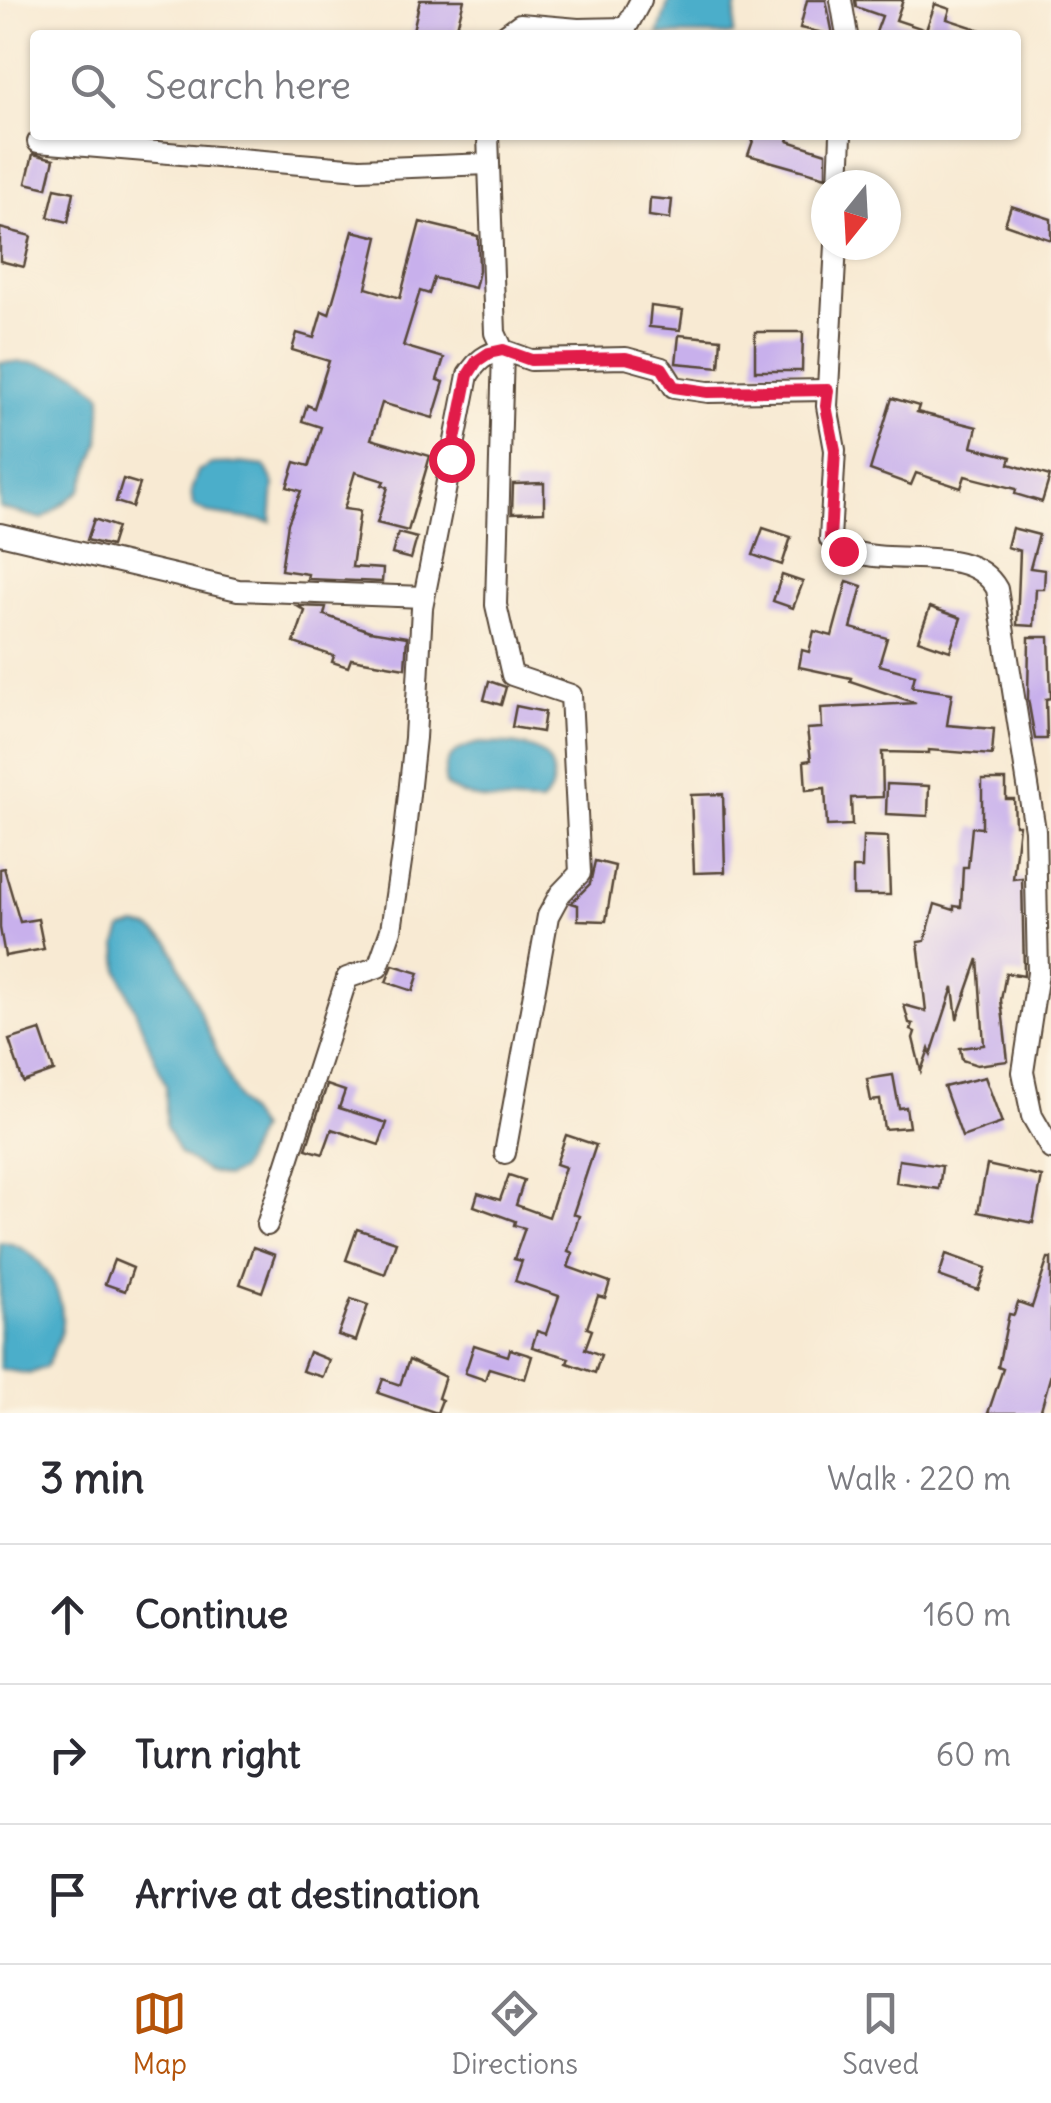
<!DOCTYPE html>
<html lang="en">
<head>
<meta charset="utf-8">
<style>
	body { margin:0; font-family:Delius,sans-serif; background:#f7f7f7; color:#2b2b33 }
	.compass { position:absolute; left:811px; top:170px; width:90px; height:90px; border-radius:50%; background:#fff; box-shadow:0 2px 8px #0004; rotate:198deg }
	.stop { position:absolute; width:30px; height:30px; margin:-22px; border:8px solid #e11d48; border-radius:50%; background:#fff }
	.stop.end { background:#e11d48; border-color:#fff; box-shadow:0 2px 10px #0008 }
	.list { margin:0; padding:0; list-style:none }
	h2 { display:flex; justify-content:space-between; align-items:center; height:130px; margin:0; padding:0 40px; font-size:42px }
	h2 small { font-size:32px; font-weight:400; color:#7c7c81 }
	.list li { display:grid; grid-template-columns:65px 1fr auto; gap:30px; align-items:center; box-sizing:border-box; height:140px; padding:0 40px; border-top:2px solid #e1e1e2 }
	.list b { display:block; font-size:38px; white-space:nowrap }
	.list em { font-size:32px; font-style:normal; color:#7c7c81 }
	.icon { flex:none; width:55px; height:55px; fill:none; stroke:currentColor; stroke-width:2; stroke-linecap:round; stroke-linejoin:round }
	.map { position:relative; flex:none; width:1051px; height:1413px; overflow:hidden }
	.search { position:absolute; background:#fff; box-shadow:0 2px 8px #0004; left:30px; right:30px; top:30px; height:110px; display:flex; align-items:center; gap:25px; box-sizing:border-box; padding:0 35px; border-radius:10px; color:#7c7c81; font-size:38px }
	.sheet { height:550px; background:#fff }
	nav { display:flex; justify-content:space-around; align-items:center; box-sizing:border-box; height:140px; border-top:2px solid #e1e1e2; background:#fff; font-size:28px; color:#7c7c81 }
	nav a { display:grid; justify-items:center; gap:5px }
	nav .on { color:#b45309 }
	.map>svg:first-child { display:block }
	.water { fill:#4baeca; stroke:#436c74; stroke-width:2.5 }
	.building { fill:#c8b0ec }
	.lines { fill:none; stroke-linecap:round; stroke-linejoin:round }
	.minor-casing { stroke:#574739; stroke-width:24 }
	.minor { stroke:#fff; stroke-width:20 }
	.route { stroke:#e11d48; stroke-width:12 }
</style>
</head>
<body>
<div class="map">
<svg width="1051" height="1413" viewBox="0 0 1051 1413">
	<rect width="100%" height="100%" fill="#fcf5e5"/>
	<filter id="ink" filterUnits="userSpaceOnUse"><feTurbulence type="fractalNoise" baseFrequency=".01" numOctaves="2"/><feDisplacementMap in="SourceGraphic" scale="20" xChannelSelector="R" yChannelSelector="G"/><feConvolveMatrix kernelMatrix="1 2 1 2 8 2 1 2 1" color-interpolation-filters="sRGB"/></filter>
	<filter id="wash" filterUnits="userSpaceOnUse"><feTurbulence type="fractalNoise" baseFrequency=".0048" numOctaves="4" result="noise"/><feDisplacementMap in="SourceGraphic" scale="40" xChannelSelector="R" yChannelSelector="G"/><feGaussianBlur stdDeviation="2.25" result="paint"/><feColorMatrix in="noise" values="0 0 0 0 0 0 0 0 0 0 0 0 0 0 0 0 0 1.4 0 .05"/><feComposite in="paint" operator="in"/></filter>
	<g filter="url(#wash)">
		<rect width="100%" height="100%" fill="#f8ead3"/>
		<g class="water">
			<path d="M 669,0 L 737,0 L 733,35 L 658,35 Z"/>
			<path d="M 0,362 L 38,363 L 76,373 L 102,395 L 99,443 L 81,490 L 43,519 L 0,508 Z"/>
			<path d="M 239,463 L 265,466 L 274,484 L 271,522 L 208,513 L 193,506 L 191,491 L 198,471 L 212,464 Z"/>
			<path d="M 480,743 C 505,744 550,740 553,775 C 553,788 550,794 541,803 C 510,801 473,804 446,786 C 440,759 455,748 480,743 Z"/>
			<path d="M 136,925 L 150,928 L 170,943 L 238,1100 L 259,1129 L 240,1170 L 227,1177 L 206,1171 L 180,1154 L 166,1127 L 166,1086 L 119,971 L 117,945 L 122,929 Z"/>
			<path d="M 0,1242 C 36,1244 64,1287 62,1322 C 62,1336 52,1353 46,1367 L 29,1374 L 0,1369 Z"/>
		</g>
		<g id="blocks">
			<g class="building">
				<path d="M 420,0 L 464,0 L 455,35 L 412,35 Z"/>
				<path d="M 807,0 L 826,0 L 833,35 L 800,28 Z"/>
				<path d="M 855,0 L 903,0 L 896,20 L 926,30 L 935,4 L 950,9 L 947,19 L 987,32 L 986,35 L 875,35 L 882,16 L 856,7 Z"/>
				<path d="M 755,135 L 790,135 L 788,141 L 826,153 L 826,177 L 748,155 Z"/>
				<path d="M 33,154 L 54,159 L 47,188 L 26,183 Z"/>
				<path d="M 55,188 L 74,192 L 68,222 L 48,217 Z"/>
				<path d="M 650,198 L 672,200 L 670,219 L 649,216 Z"/>
				<path d="M 1011,206 L 1051,219 L 1051,240 L 1005,224 Z"/>
				<path d="M 420,222 L 478,236 L 479,271 L 475,288 L 434,278 L 429,294 L 420,291 L 403,346 L 444,358 L 437,380 L 444,382 L 433,418 L 382,403 L 371,439 L 430,456 L 408,531 L 377,523 L 388,487 L 382,485 L 384,481 L 355,472 L 344,509 L 360,511 L 352,567 L 383,569 L 382,582 L 307,579 L 308,574 L 281,570 L 288,523 L 301,491 L 287,487 L 295,462 L 309,466 L 321,427 L 302,421 L 307,405 L 314,408 L 329,361 L 292,350 L 297,333 L 314,338 L 322,311 L 329,314 L 353,231 L 378,237 L 366,288 L 400,298 Z"/>
				<path d="M 0,228 L 31,236 L 24,267 L 0,261 Z"/>
				<path d="M 651,306 L 683,310 L 680,330 L 649,327 Z"/>
				<path d="M 755,332 L 803,332 L 802,371 L 755,371 Z"/>
				<path d="M 679,335 L 721,339 L 719,367 L 676,363 Z"/>
				<path d="M 892,398 L 919,406 L 917,412 L 977,427 L 972,447 L 1011,457 L 1009,464 L 1050,476 L 1042,502 L 1015,494 L 1016,489 L 965,476 L 961,488 L 916,473 L 911,485 L 870,470 Z"/>
				<path d="M 123,479 L 140,484 L 132,507 L 116,502 Z"/>
				<path d="M 544,483 L 544,512 L 512,513 L 513,484 Z"/>
				<path d="M 94,519 L 117,527 L 111,546 L 87,540 Z"/>
				<path d="M 763,528 L 791,537 L 782,565 L 753,555 Z"/>
				<path d="M 1012,528 L 1039,535 L 1030,568 L 1045,570 L 1044,589 L 1036,589 L 1034,626 L 1017,625 L 1020,551 L 1007,547 Z"/>
				<path d="M 398,533 L 417,538 L 411,559 L 392,554 Z"/>
				<path d="M 782,575 L 803,582 L 793,608 L 773,601 Z"/>
				<path d="M 847,581 L 862,586 L 851,628 L 887,638 L 879,665 L 915,675 L 912,687 L 952,693 L 947,725 L 994,729 L 992,755 L 929,750 L 929,753 L 882,752 L 883,797 L 851,798 L 852,825 L 827,826 L 825,788 L 806,790 L 804,761 L 811,760 L 807,729 L 822,728 L 821,708 L 916,703 L 850,681 L 851,678 L 799,667 L 802,650 L 809,652 L 814,631 L 832,636 Z"/>
				<path d="M 297,606 L 326,607 L 324,615 L 370,631 L 407,637 L 405,668 L 351,659 L 348,667 L 332,662 L 334,656 L 294,643 L 305,611 Z"/>
				<path d="M 930,607 L 961,618 L 950,651 L 918,640 Z"/>
				<path d="M 1029,637 L 1049,637 L 1051,698 L 1046,699 L 1047,739 L 1035,739 L 1028,699 Z"/>
				<path d="M 489,681 L 506,687 L 501,705 L 484,700 Z"/>
				<path d="M 516,706 L 545,712 L 542,732 L 512,727 Z"/>
				<path d="M 982,780 L 1006,780 L 1006,799 L 1014,799 L 1015,825 L 1019,825 L 1013,879 L 1022,878 L 1024,972 L 1024,976 L 1006,973 L 1001,1000 L 1008,1061 L 977,1065 L 962,1060 L 960,1048 L 984,1045 L 978,959 L 957,1019 L 953,987 L 931,1055 L 929,1049 L 921,1071 L 913,1038 L 915,1032 L 911,1030 L 913,1024 L 909,1023 L 904,1005 L 926,1011 L 918,942 L 925,941 L 935,904 L 954,910 L 954,906 L 961,907 L 963,867 L 968,867 L 972,827 L 982,828 Z"/>
				<path d="M 887,784 L 929,786 L 928,816 L 886,814 Z"/>
				<path d="M 723,794 L 725,872 L 694,873 L 691,795 Z"/>
				<path d="M 863,836 L 888,837 L 890,895 L 853,895 L 853,868 L 862,868 Z"/>
				<path d="M 595,861 L 615,866 L 606,921 L 578,920 L 578,905 L 571,903 L 590,884 Z"/>
				<path d="M 4,868 L 20,922 L 38,919 L 44,949 L 5,956 L 0,928 L 0,869 Z"/>
				<path d="M 393,965 L 419,973 L 413,991 L 386,982 Z"/>
				<path d="M 40,1030 L 54,1071 L 23,1082 L 9,1040 Z"/>
				<path d="M 893,1075 L 899,1108 L 906,1107 L 909,1127 L 884,1129 L 880,1100 L 871,1101 L 867,1079 Z"/>
				<path d="M 985,1077 L 1002,1123 L 962,1137 L 944,1087 Z"/>
				<path d="M 327,1085 L 345,1091 L 339,1108 L 387,1123 L 379,1145 L 332,1129 L 323,1154 L 306,1149 Z"/>
				<path d="M 566,1135 L 596,1145 L 573,1214 L 579,1216 L 568,1251 L 573,1253 L 568,1267 L 610,1282 L 605,1298 L 598,1296 L 587,1328 L 592,1330 L 585,1349 L 601,1355 L 595,1373 L 567,1363 L 569,1358 L 532,1347 L 537,1331 L 546,1334 L 559,1296 L 515,1281 L 522,1261 L 514,1259 L 525,1228 L 514,1225 L 515,1221 L 474,1206 L 478,1193 L 500,1200 L 509,1175 L 524,1180 L 516,1205 L 549,1217 L 565,1167 L 556,1164 Z"/>
				<path d="M 899,1160 L 942,1166 L 939,1189 L 896,1183 Z"/>
				<path d="M 987,1165 L 1042,1177 L 1033,1223 L 978,1212 Z"/>
				<path d="M 357,1229 L 396,1242 L 385,1274 L 346,1260 Z"/>
				<path d="M 253,1247 L 275,1255 L 262,1292 L 240,1284 Z"/>
				<path d="M 946,1254 L 986,1268 L 978,1290 L 939,1276 Z"/>
				<path d="M 1048,1258 L 1051,1258 L 1051,1374 L 1040,1413 L 988,1413 L 1003,1369 L 998,1367 L 1009,1314 L 1014,1315 L 1018,1302 L 1032,1307 Z"/>
				<path d="M 114,1260 L 133,1268 L 125,1291 L 105,1284 Z"/>
				<path d="M 351,1299 L 368,1305 L 356,1341 L 338,1335 Z"/>
				<path d="M 474,1345 L 508,1356 L 510,1349 L 532,1356 L 525,1379 L 489,1368 L 485,1380 L 465,1373 Z"/>
				<path d="M 309,1352 L 329,1360 L 323,1377 L 302,1371 Z"/>
				<path d="M 409,1360 L 445,1377 L 438,1398 L 442,1400 L 437,1413 L 378,1393 L 383,1379 L 400,1385 Z"/>
			</g>
		</g>
	</g>
	<g filter="url(#ink)">
		<use href="#blocks" fill-opacity="0" stroke="#574739" stroke-width="2.5"/>
		<g class="lines">
			<defs>
				<g id="minor">
					<path d="M 841,0 L 847,35"/>
					<path d="M 505,35 L 520,24 L 578,29 L 626,28 L 641,0"/>
					<path d="M 488,135 L 495,333 L 503,350 L 531,360 L 626,358 L 662,368 L 674,387 L 708,392 L 827,390"/>
					<path d="M 38,142 L 360,169 L 488,164"/>
					<path d="M 839,185 L 841,135"/>
					<path d="M 836,245 L 827,406 L 835,450 L 830,539 C 870,577 967,535 997,589 L 1035,830 L 1038,973 L 1023,1072 L 1032,1116 L 1051,1149"/>
					<path d="M 0,534 L 238,590 L 424,597"/>
					<path d="M 267,1225 L 347,978 L 378,967 L 391,930 L 404,841 L 415,738 L 422,608 L 468,375 C 478,360 485,354 503,350 L 496,605 L 512,675 L 571,695 L 580,873 L 560,894 L 548,916 L 505,1153"/>
				</g>
			</defs>
			<use href="#minor" class="minor-casing"/>
			<use href="#minor" class="minor"/>
		</g>
	</g>
	<g class="lines" filter="url(#ink)">
		<path class="route" d="M 451,459 L 468,375 L 477,361 L 489,353 L 503,350 L 531,360 L 626,358 L 662,368 L 674,387 L 708,392 L 828,390 L 826,406 L 835,450 L 830,539 L 843,551"/>
	</g>
</svg>
<svg class="compass" viewBox="-18 -18 36 36"><path d="M0-13l5 13h-10z" fill="#e53935"/><path d="M0 13l5-13h-10z" fill="#7c7c81"/></svg>
<div class="stop" style="left:451px;top:459px"></div>
<div class="stop end" style="left:843px;top:551px"></div>
<div class="search"><svg class="icon" aria-label="search" viewBox="0 0 24 24"><circle cx="10" cy="10" r="6"/><path d="M15 15l6 6"/></svg>Search here</div>
</div>
<section class="sheet">
<h2>3 min<small>Walk · 220 m</small></h2>
<ul class="list">
<li><svg class="icon" aria-label="ahead" viewBox="0 0 24 24"><path d="M12 20V5M6 11l6-6 6 6"/></svg><div><b>Continue</b></div><em>160 m</em></li>
<li><svg class="icon" aria-label="right" viewBox="0 0 24 24"><path d="M7 20v-9h11M14 6l5 5-5 5"/></svg><div><b>Turn right</b></div><em>60 m</em></li>
<li><svg class="icon" aria-label="arrive" viewBox="0 0 24 24"><path d="M6 21V4h12l-3 4 3 4H6"/></svg><div><b>Arrive at destination</b></div></li>
</ul>
</section>
<nav>
<a class="on"><svg class="icon" aria-label="map" viewBox="0 0 24 24"><path d="M3 6l6-2 6 2 6-2v14l-6 2-6-2-6 2zM9 4v14M15 6v14"/></svg>Map</a>
<a><svg class="icon" aria-label="directions" viewBox="0 0 24 24"><path d="M12 3l9 9-9 9-9-9zM9 14v-3h6M13 9l2 2-2 2"/></svg>Directions</a>
<a><svg class="icon" aria-label="saved" viewBox="0 0 24 24"><path d="M7 4h10v16l-5-4-5 4z"/></svg>Saved</a>
</nav>
</body>
</html>
